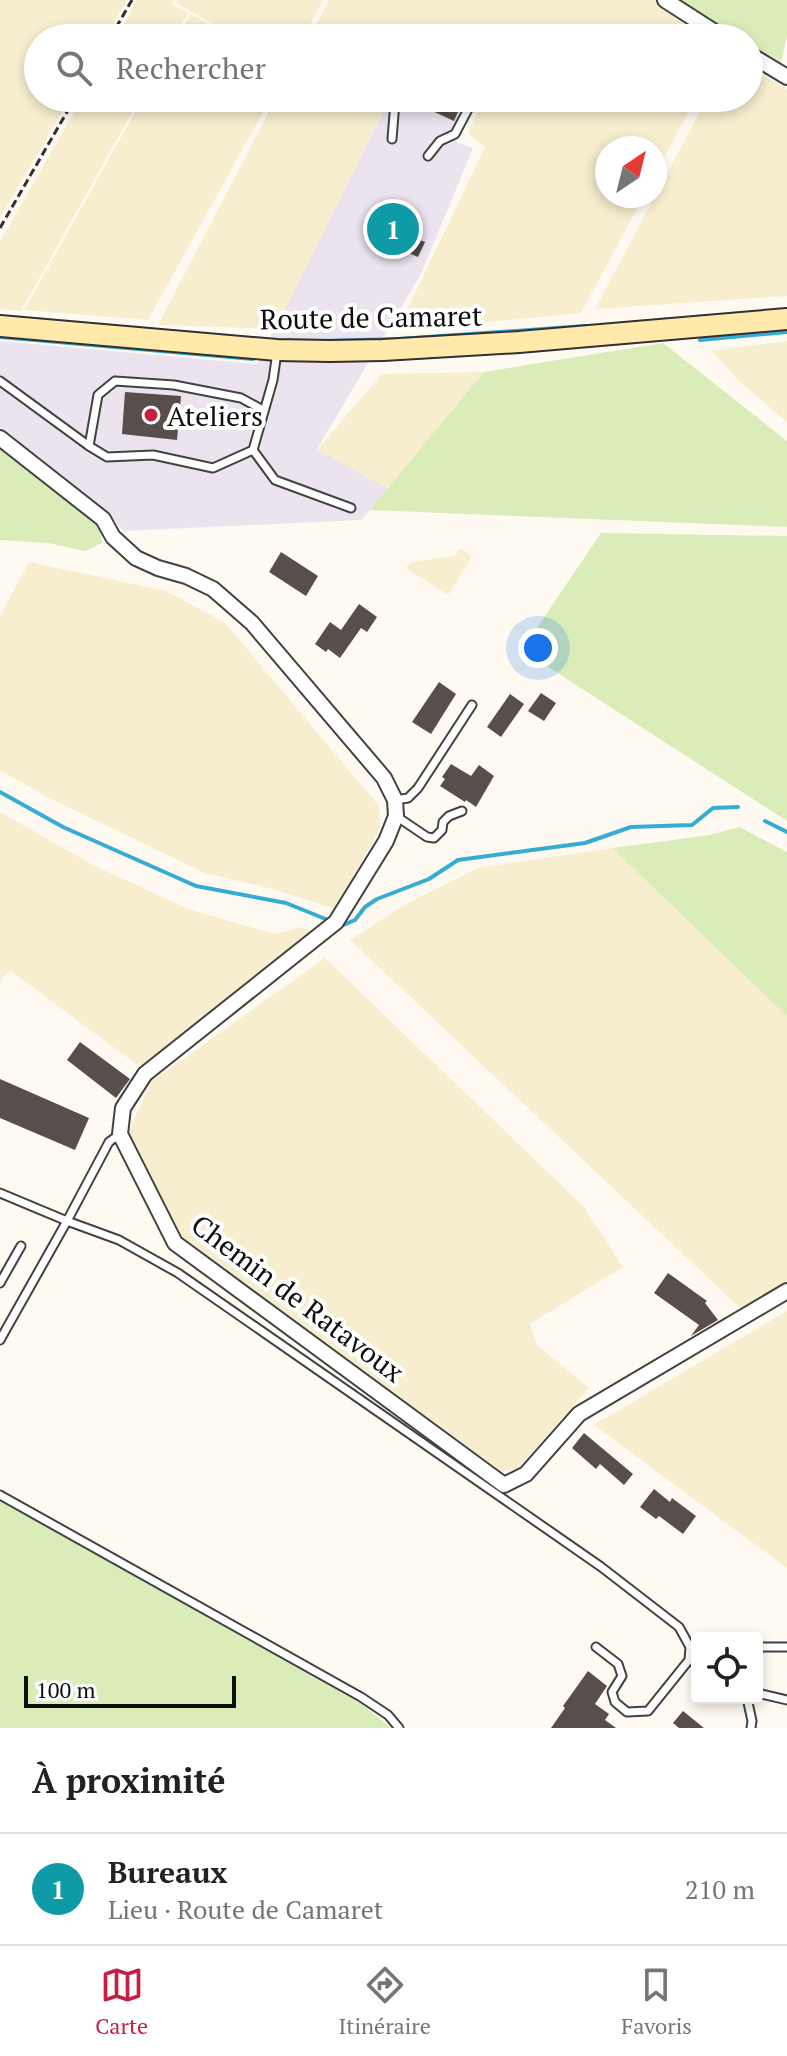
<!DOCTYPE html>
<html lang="fr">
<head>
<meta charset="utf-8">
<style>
	body { margin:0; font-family:"PT Serif",serif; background:#f2f2f2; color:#222 }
	.controls { position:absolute; right:24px; bottom:24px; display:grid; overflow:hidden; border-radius:8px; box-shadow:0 4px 12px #0003 }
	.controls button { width:72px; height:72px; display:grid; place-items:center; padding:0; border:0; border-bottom:2px solid #e0e0e0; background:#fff; color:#222; font:40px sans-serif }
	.compass { position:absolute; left:595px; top:136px; width:72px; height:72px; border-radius:50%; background:#fff; box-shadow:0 4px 12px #0003; rotate:35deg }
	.scale { position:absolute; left:24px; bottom:20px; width:212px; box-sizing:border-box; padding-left:8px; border:4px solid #0f0f0f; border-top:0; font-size:22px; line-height:28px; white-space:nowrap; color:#0f0f0f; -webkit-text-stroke:6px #fff; paint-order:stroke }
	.you { position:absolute; left:538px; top:648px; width:28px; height:28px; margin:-20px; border:6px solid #fff; border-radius:50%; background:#1a73e8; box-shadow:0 0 0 12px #1a73e833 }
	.badge { display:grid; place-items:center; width:52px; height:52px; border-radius:50%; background:#c71f3f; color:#fff; font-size:26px; font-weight:700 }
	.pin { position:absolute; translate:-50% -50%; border:4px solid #fff; box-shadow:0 2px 8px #0006 }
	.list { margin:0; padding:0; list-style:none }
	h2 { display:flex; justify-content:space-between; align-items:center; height:104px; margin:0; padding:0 32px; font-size:34px }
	h2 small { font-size:26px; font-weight:400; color:#767676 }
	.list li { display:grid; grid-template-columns:52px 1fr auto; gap:24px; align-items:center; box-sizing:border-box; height:112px; padding:0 32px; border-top:2px solid #e0e0e0 }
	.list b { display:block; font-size:30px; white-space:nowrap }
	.list p { margin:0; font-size:26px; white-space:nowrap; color:#767676 }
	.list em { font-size:26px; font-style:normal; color:#767676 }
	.icon { flex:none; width:44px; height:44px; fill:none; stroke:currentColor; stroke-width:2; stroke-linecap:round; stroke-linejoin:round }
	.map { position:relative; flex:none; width:787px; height:1728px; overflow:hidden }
	.search { position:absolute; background:#fff; box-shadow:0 4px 12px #0003; left:24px; right:24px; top:24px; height:88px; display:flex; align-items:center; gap:20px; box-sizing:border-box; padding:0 28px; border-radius:44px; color:#767676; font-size:30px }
	.sheet { height:216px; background:#fff }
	nav { display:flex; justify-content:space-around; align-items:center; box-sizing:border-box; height:112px; border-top:2px solid #e0e0e0; background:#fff; font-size:22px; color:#767676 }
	nav a { display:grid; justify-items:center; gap:4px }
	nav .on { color:#c71f3f }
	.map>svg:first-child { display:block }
	.industrial { fill:#ebe3ee }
	.farmland { fill:#f7eecf }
	.green { fill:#daecb8 }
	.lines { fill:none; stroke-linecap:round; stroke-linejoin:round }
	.stream { stroke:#36acd4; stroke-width:4 }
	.building { fill:#584e4b }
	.service-casing { stroke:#424242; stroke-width:11 }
	.minor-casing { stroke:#424242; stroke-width:18 }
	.secondary-casing { stroke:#313131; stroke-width:24 }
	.path { stroke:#313131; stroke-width:3; stroke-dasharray:8 4; stroke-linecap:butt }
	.service { stroke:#fff; stroke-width:7 }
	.minor { stroke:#fff; stroke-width:14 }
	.secondary { stroke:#ffeaac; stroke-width:20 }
	.poi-dot { fill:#c71f3f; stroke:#fff; stroke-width:3 }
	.labels { text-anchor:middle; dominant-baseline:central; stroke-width:8; stroke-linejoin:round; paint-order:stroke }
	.street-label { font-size:28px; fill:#0f0f0f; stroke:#fff }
	.poi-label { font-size:28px; fill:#0f0f0f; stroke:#fff; text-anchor:start }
</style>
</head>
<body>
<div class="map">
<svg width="787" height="1728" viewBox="0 0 787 1728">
	<rect width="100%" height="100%" fill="#fffaf1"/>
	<path class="industrial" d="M 390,98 L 479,98 L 456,142 L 473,148 L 421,274 L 317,449 L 389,489 L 361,520 L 123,531 L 109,514 L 0,431 L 0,341 L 257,364 Z"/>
	<g class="farmland">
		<path d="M 0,0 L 127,0 L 105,38 L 38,38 L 38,98 L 70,98 L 0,218 Z"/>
		<path d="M 137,0 L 174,0 L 172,4 L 188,13 L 174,38 L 116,38 Z"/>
		<path d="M 178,0 L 323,0 L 303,38 L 237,38 L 176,3 Z"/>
		<path d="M 329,0 L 654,0 L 704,38 L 309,38 Z"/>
		<path d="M 191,14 L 231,38 L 177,38 Z"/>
		<path d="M 749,68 L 787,89 L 787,296 L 595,309 L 707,98 L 749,98 Z"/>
		<path d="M 82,98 L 140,98 L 21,311 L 0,309 L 0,242 Z"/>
		<path d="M 143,98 L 271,98 L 148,320 L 24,310 Z"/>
		<path d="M 276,98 L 390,98 L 275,329 L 158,325 Z"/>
		<path d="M 483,98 L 696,98 L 655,175 L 655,148 L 607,148 L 607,196 L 644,196 L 581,313 L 397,331 L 485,147 L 468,133 Z"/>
		<path d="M 787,341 L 787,422 L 739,381 L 712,351 Z"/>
		<path d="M 484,372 L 389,489 L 317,450 L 382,374 Z"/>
		<path d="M 461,548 L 472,557 L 448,595 L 406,568 L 411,562 L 455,556 Z"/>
		<path d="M 29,562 L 166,591 L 225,623 L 379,806 L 380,828 L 335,909 L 273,889 L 205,873 L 47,797 L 0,770 L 0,616 Z"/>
		<path d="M 0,812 L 93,865 L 188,909 L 274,934 L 302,927 L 316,932 L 149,1066 L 136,1064 L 10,970 L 0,981 Z"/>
		<path d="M 612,848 L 787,1016 L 787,1281 L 741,1309 L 350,940 L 406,904 L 478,868 Z"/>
		<path d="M 325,958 L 584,1207 L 623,1267 L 530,1324 L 537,1345 L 589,1388 L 517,1469 L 501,1471 L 183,1238 L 127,1134 L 152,1081 Z"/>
		<path d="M 787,1311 L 787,1568 L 594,1425 Z"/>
	</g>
	<g class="green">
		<path d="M 675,0 L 787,0 L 787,36 L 781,62 L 749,43 L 749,38 L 740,38 Z"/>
		<path d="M 663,343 L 787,441 L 787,527 L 370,510 L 484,372 Z"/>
		<path d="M 0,448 L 98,522 L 101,527 L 102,543 L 85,551 L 48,543 L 0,540 Z"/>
		<path d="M 601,533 L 787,536 L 787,821 L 522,650 Z"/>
		<path d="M 739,827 L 787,852 L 787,1016 L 612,848 L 710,835 Z"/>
		<path d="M 0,1500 L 363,1705 L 391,1728 L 0,1728 Z"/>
	</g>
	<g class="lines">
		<g class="stream">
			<path d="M 0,337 L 253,359"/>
			<path d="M 700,340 L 787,332"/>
			<path d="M 323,341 L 399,339 L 585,326"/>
			<path d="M 0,792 L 63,827 L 196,886 L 286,903 L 328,920"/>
			<path d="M 765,821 L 787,832"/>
			<path d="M 341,926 L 355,920 L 365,907 L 377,899 L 429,879 L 458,860 L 585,843 L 631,827 L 692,825 L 713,808 L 738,807"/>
		</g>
	</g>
	<g class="building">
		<path d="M 404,98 L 464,98 L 454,121 Z"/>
		<path d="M 381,201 L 396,208 L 393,216 L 415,226 L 410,236 L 425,242 L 418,257 L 402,250 L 406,240 L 384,230 L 382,233 L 369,227 Z"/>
		<path d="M 125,392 L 181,396 L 177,440 L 122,434 Z"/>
		<path d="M 281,552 L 318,576 L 306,596 L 269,572 Z"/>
		<path d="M 359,604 L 377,617 L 367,632 L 361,628 L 340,658 L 328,649 L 326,652 L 315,644 L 330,622 L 341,630 Z"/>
		<path d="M 439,682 L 456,694 L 431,734 L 412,722 Z"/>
		<path d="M 541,693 L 556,703 L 544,721 L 528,711 Z"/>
		<path d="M 510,694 L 524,704 L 501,737 L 487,727 Z"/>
		<path d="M 451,764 L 471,776 L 479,765 L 494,776 L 476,807 L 466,800 L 465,802 L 440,786 L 445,779 L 442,777 Z"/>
		<path d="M 80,1042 L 130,1079 L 116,1098 L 67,1060 Z"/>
		<path d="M 0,1079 L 89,1118 L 75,1150 L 0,1118 Z"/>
		<path d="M 668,1273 L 707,1301 L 705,1303 L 718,1320 L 691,1336 L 699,1325 L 654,1293 Z"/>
		<path d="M 584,1433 L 633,1474 L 624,1485 L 600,1464 L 596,1469 L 572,1448 Z"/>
		<path d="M 654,1489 L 670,1502 L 672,1498 L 696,1516 L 683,1534 L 659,1516 L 656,1519 L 640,1507 Z"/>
		<path d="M 588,1671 L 607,1686 L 595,1704 L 609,1714 L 605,1720 L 616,1728 L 551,1728 L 565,1708 L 563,1706 Z"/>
		<path d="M 683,1711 L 704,1728 L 679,1728 L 673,1723 Z"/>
	</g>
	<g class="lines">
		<defs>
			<g id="service">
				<path d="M 392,139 L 395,102 L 397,98"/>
				<path d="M 428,156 L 440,141 L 455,134 L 474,98"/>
				<path d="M 0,381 L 89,446"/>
				<path d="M 263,410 L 241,398 L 174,385 L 115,381 L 98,395 L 89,446 L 107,457 L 153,455 L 213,468 L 253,450 L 273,380 L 277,352"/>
				<path d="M 253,450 L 275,480 L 351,508"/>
				<path d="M 395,800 L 408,798 L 418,788 L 472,705"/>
				<path d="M 396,816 L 427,837 L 434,838 L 442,830 L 443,822 L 449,816 L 462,811"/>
				<path d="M 0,1193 L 67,1221 L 109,1142 L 120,1134"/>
				<path d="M 0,1283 L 21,1246"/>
				<path d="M 0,1340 L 67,1221 L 119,1240 L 178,1273 L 600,1566 L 679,1627 L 690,1647 L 689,1660 L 648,1711 L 627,1712 L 615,1702 L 612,1692 L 622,1676 L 618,1664 L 596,1647"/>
				<path d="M 0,1495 L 361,1697 L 388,1715 L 399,1728"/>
				<path d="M 757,1647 L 787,1647"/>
				<path d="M 757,1693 L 787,1700"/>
				<path d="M 747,1698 L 752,1721 L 751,1728"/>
			</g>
			<g id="minor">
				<path d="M 665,0 L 724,38"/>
				<path d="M 749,54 L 787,77"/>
				<path d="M 0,438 L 103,519 L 113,537 L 136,558 L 158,568 L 186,576 L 213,589 L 252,623 L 384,778 L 395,800 L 396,816 L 386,841 L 336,922 L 145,1074 L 123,1108 L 120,1134 L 175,1243 L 504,1485 L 526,1474 L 579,1414 L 787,1291"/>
			</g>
			<path id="secondary" d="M 0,326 L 277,350 L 330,351 L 383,350 L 519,342 L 787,319"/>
		</defs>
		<use href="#service" class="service-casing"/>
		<use href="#minor" class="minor-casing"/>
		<use href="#secondary" class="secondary-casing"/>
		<g class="path">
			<path d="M 110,38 L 132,0"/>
			<path d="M 0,228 L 75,98"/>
		</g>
		<use href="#service" class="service"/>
		<use href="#minor" class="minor"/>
		<use href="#secondary" class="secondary"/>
	</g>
	<circle class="poi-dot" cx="151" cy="415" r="8"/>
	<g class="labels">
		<g class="street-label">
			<text transform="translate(371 317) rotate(-1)">Route de Camaret</text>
			<text transform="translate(298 1298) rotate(37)">Chemin de Ratavoux</text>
		</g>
		<g class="poi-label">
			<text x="167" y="415">Ateliers</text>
		</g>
	</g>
</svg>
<div class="controls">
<button><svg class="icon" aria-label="locate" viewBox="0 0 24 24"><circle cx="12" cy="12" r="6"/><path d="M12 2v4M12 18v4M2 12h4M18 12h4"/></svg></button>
</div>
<svg class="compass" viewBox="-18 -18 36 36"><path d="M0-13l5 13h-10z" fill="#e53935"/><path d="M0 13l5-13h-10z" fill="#767676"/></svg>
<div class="scale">100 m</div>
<div class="you"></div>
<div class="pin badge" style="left:393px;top:229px;background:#0f9aa8">1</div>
<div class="search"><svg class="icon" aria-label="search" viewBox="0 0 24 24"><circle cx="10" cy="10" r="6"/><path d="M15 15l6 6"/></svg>Rechercher</div>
</div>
<section class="sheet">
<h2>À proximité<small></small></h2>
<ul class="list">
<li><span class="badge" style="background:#0f9aa8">1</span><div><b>Bureaux</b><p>Lieu · Route de Camaret</p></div><em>210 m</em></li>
</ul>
</section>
<nav>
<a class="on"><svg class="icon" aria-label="map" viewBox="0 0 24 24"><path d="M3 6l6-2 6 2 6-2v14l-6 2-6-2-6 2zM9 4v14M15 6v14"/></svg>Carte</a>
<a><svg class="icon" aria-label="directions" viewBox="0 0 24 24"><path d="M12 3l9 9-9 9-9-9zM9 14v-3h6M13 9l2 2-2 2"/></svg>Itinéraire</a>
<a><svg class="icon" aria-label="saved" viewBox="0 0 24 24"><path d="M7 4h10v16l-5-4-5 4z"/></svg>Favoris</a>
</nav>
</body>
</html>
